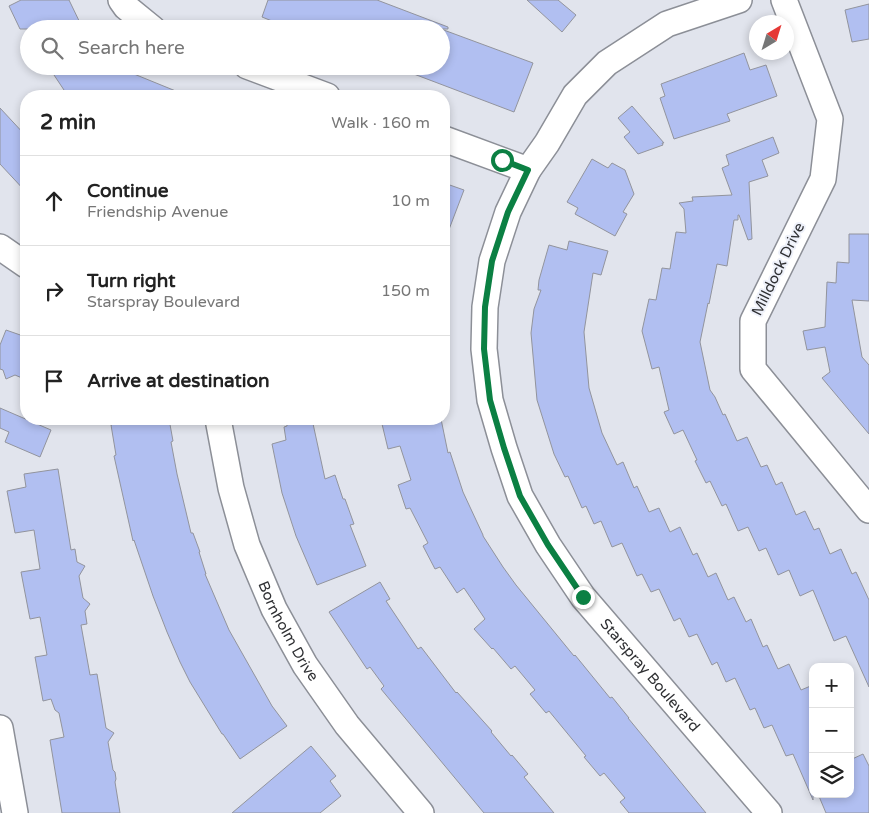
<!DOCTYPE html>
<html lang="en">
<head>
<meta charset="utf-8">
<style>
	body { margin:0; font-family:"Varela Round",sans-serif; background:#f6f6f6; color:#222 }
	.controls { position:absolute; right:15px; bottom:15px; display:grid; overflow:hidden; border-radius:10px; box-shadow:0 2px 8px #0003 }
	.controls button { width:45px; height:45px; display:grid; place-items:center; padding:0; border:0; border-bottom:1px solid #e0e0e0; background:#fff; color:#222; font:25px sans-serif }
	.compass { position:absolute; left:749px; top:15px; width:45px; height:45px; border-radius:50%; background:#fff; box-shadow:0 2px 8px #0003; rotate:38deg }
	.stop { position:absolute; width:15px; height:15px; margin:-11px; border:4px solid #0b8043; border-radius:50%; background:#fff }
	.stop.end { background:#0b8043; border-color:#fff; box-shadow:0 1px 5px #0008 }
	.list { margin:0; padding:0; list-style:none }
	h2 { display:flex; justify-content:space-between; align-items:center; height:65px; margin:0; padding:0 20px; font-size:21px }
	h2 small { font-size:16px; font-weight:400; color:#767676 }
	.list li { display:grid; grid-template-columns:32px 1fr auto; gap:15px; align-items:center; box-sizing:border-box; height:90px; padding:0 20px; border-top:1px solid #e0e0e0 }
	.list b { display:block; font-size:19px; white-space:nowrap }
	.list p { margin:0; font-size:16px; white-space:nowrap; color:#767676 }
	.list em { font-size:16px; font-style:normal; color:#767676 }
	.icon { flex:none; width:28px; height:28px; fill:none; stroke:currentColor; stroke-width:2; stroke-linecap:round; stroke-linejoin:round }
	.map { position:relative; flex:none; width:869px; height:813px; overflow:hidden }
	.search { position:absolute; background:#fff; box-shadow:0 2px 8px #0003; left:20px; top:20px; width:430px; height:55px; display:flex; align-items:center; gap:12px; box-sizing:border-box; padding:0 18px; border-radius:28px; color:#767676; font-size:19px }
	.panel { position:absolute; background:#fff; box-shadow:0 2px 8px #0003; left:20px; top:90px; width:430px; height:335px; border-radius:20px }
	.map>svg:first-child { display:block }
	.building { fill:#b1bff1; stroke:#92949d }
	.lines { fill:none; stroke-linecap:round; stroke-linejoin:round }
	.minor-casing { stroke:#8c8f97; stroke-width:28 }
	.minor { stroke:#fff; stroke-width:25 }
	.route { stroke:#0b8043; stroke-width:6 }
	.labels { text-anchor:middle; dominant-baseline:central; stroke-width:4; stroke-linejoin:round; paint-order:stroke }
	.street-label { font-size:15px; fill:#2f3033; stroke:#eef1fa }
</style>
</head>
<body>
<div class="map">
<svg width="869" height="813" viewBox="0 0 869 813">
	<rect width="100%" height="100%" fill="#e1e4ed"/>
	<g class="building">
		<path d="M 21,0 L 69,0 L 83,29 L 20,29 L 9,6 Z"/>
		<path d="M 268,0 L 377,0 L 448,27 L 448,29 L 292,29 L 262,17 Z"/>
		<path d="M 527,0 L 558,0 L 576,15 L 562,32 Z"/>
		<path d="M 869,4 L 869,39 L 852,42 L 845,10 Z"/>
		<path d="M 441,29 L 533,63 L 514,112 L 398,68 L 398,66 L 441,66 Z"/>
		<path d="M 744,53 L 750,70 L 766,65 L 777,96 L 727,114 L 730,121 L 674,139 L 660,98 L 665,96 L 661,84 Z"/>
		<path d="M 48,66 L 125,66 L 134,74 L 188,96 L 68,96 Z"/>
		<path d="M 632,106 L 664,143 L 662,143 L 663,145 L 638,154 L 624,137 L 630,132 L 618,118 Z"/>
		<path d="M 0,108 L 26,136 L 26,192 L 0,164 Z"/>
		<path d="M 773,137 L 779,153 L 762,160 L 768,176 L 749,182 L 752,239 L 748,240 L 739,215 L 738,215 L 738,220 L 734,220 L 727,266 L 717,264 L 709,304 L 708,303 L 700,342 L 710,390 L 715,397 L 723,415 L 725,414 L 737,441 L 747,437 L 761,467 L 767,465 L 776,485 L 782,482 L 796,515 L 805,511 L 814,530 L 819,528 L 830,554 L 841,549 L 852,574 L 856,572 L 869,600 L 869,687 L 846,636 L 834,641 L 813,590 L 800,596 L 789,570 L 778,575 L 766,548 L 759,551 L 748,527 L 738,531 L 726,504 L 722,506 L 710,481 L 706,483 L 695,461 L 697,460 L 683,430 L 674,434 L 664,412 L 669,410 L 659,367 L 652,369 L 642,331 L 649,299 L 656,300 L 662,268 L 670,269 L 676,232 L 686,233 L 684,209 L 679,203 L 693,201 L 692,197 L 732,195 L 722,168 L 729,165 L 726,155 Z"/>
		<path d="M 592,159 L 608,168 L 612,163 L 625,170 L 634,194 L 623,212 L 627,214 L 615,236 L 575,214 L 578,208 L 567,202 Z"/>
		<path d="M 444,183 L 464,190 L 445,240 L 444,240 Z"/>
		<path d="M 849,234 L 869,234 L 869,301 L 852,300 L 862,357 L 869,365 L 869,434 L 822,378 L 830,372 L 825,347 L 807,350 L 803,331 L 825,327 L 827,282 L 836,283 L 837,262 L 849,263 Z"/>
		<path d="M 569,241 L 608,251 L 601,275 L 593,273 L 584,332 L 589,388 L 602,433 L 617,465 L 623,462 L 634,488 L 637,486 L 649,512 L 659,508 L 670,532 L 680,527 L 693,555 L 697,553 L 708,577 L 716,573 L 728,600 L 734,597 L 746,622 L 751,619 L 763,647 L 767,645 L 778,669 L 789,664 L 801,690 L 813,685 L 813,800 L 793,754 L 786,756 L 772,725 L 764,728 L 755,708 L 750,710 L 735,678 L 726,682 L 717,662 L 712,665 L 697,634 L 689,637 L 680,618 L 674,621 L 659,589 L 651,592 L 642,574 L 637,576 L 622,543 L 612,547 L 601,521 L 594,524 L 586,506 L 582,508 L 568,476 L 565,477 L 554,454 L 537,400 L 531,333 L 534,309 L 541,290 L 538,290 L 539,280 L 549,245 L 567,250 Z"/>
		<path d="M 6,330 L 26,337 L 26,368 L 22,378 L 15,375 L 6,379 L 3,370 L 0,369 L 0,345 Z"/>
		<path d="M 0,408 L 51,430 L 40,457 L 5,442 L 9,432 L 0,428 Z"/>
		<path d="M 112,419 L 169,419 L 173,441 L 171,442 L 177,474 L 191,533 L 193,533 L 200,552 L 199,552 L 206,574 L 205,574 L 229,630 L 272,706 L 287,726 L 240,759 L 223,734 L 222,734 L 190,682 L 180,662 L 167,632 L 153,596 L 134,540 L 133,541 L 114,456 L 116,455 L 111,425 L 112,425 Z"/>
		<path d="M 287,419 L 312,419 L 325,479 L 335,475 L 343,499 L 345,499 L 354,524 L 350,525 L 366,566 L 317,585 L 296,536 L 282,493 L 272,444 L 286,440 L 284,427 L 287,426 Z"/>
		<path d="M 407,419 L 441,419 L 448,453 L 450,452 L 463,492 L 483,535 L 483,536 L 503,567 L 516,585 L 574,656 L 575,655 L 610,698 L 612,697 L 629,718 L 628,718 L 706,813 L 629,813 L 620,802 L 625,798 L 604,773 L 600,776 L 584,757 L 586,756 L 549,711 L 546,713 L 530,694 L 535,690 L 515,666 L 511,669 L 493,648 L 492,649 L 474,629 L 485,619 L 464,588 L 457,593 L 440,567 L 435,569 L 423,546 L 428,543 L 410,508 L 406,509 L 398,485 L 411,480 L 400,446 L 388,449 L 382,424 Z"/>
		<path d="M 58,469 L 71,550 L 75,549 L 77,562 L 85,566 L 79,576 L 83,598 L 90,604 L 85,611 L 87,624 L 81,625 L 90,675 L 97,674 L 106,728 L 114,733 L 108,742 L 113,770 L 115,772 L 116,779 L 115,782 L 120,813 L 62,813 L 50,740 L 64,737 L 59,713 L 55,710 L 51,699 L 43,701 L 35,657 L 47,655 L 40,617 L 30,619 L 21,572 L 40,569 L 34,530 L 15,533 L 7,491 L 26,487 L 24,474 Z"/>
		<path d="M 380,582 L 390,599 L 386,601 L 418,649 L 421,647 L 456,693 L 457,692 L 492,731 L 491,732 L 511,756 L 512,755 L 528,774 L 524,777 L 554,813 L 484,813 L 381,689 L 384,686 L 370,667 L 367,669 L 329,612 Z"/>
		<path d="M 311,746 L 336,776 L 330,781 L 341,796 L 320,813 L 232,813 Z"/>
		<path d="M 863,754 L 869,766 L 869,813 L 826,813 L 818,794 L 850,794 L 850,760 Z"/>
	</g>
	<g class="lines">
		<defs>
			<g id="minor">
				<path d="M 121,0 L 126,7 L 153,29"/>
				<path id="s1" d="M 739,0 L 667,24 L 607,63 L 575,95 L 547,143 L 528,170 L 508,212 L 492,261 L 485,307 L 484,349 L 490,400 L 504,448 L 520,496 L 548,545 L 583,597 L 769,813"/>
				<path d="M 784,0 L 830,119 L 823,179 L 753,321 L 753,369 L 869,510"/>
				<path d="M 247,66 L 327,96"/>
				<path d="M 444,139 L 528,170"/>
				<path d="M 0,247 L 26,265"/>
				<path id="s2" d="M 218,419 L 231,488 L 247,545 L 274,609 L 305,665 L 347,725 L 421,813"/>
				<path d="M 0,728 L 15,813"/>
			</g>
		</defs>
		<use href="#minor" class="minor-casing"/>
		<use href="#minor" class="minor"/>
	</g>
	<g class="lines">
		<path class="route" d="M 502,160 L 528,170 L 508,212 L 492,261 L 485,307 L 484,349 L 490,400 L 504,448 L 520,496 L 548,545 L 583,597"/>
	</g>
	<g class="labels">
		<g class="street-label">
			<text transform="translate(778 269) rotate(-64)">Milldock Drive</text>
			<text stroke="none"><textPath href="#s2" startOffset="225">Bornholm Drive</textPath></text>
			<text stroke="none"><textPath href="#s1" startOffset="842">Starspray Boulevard</textPath></text>
		</g>
	</g>
</svg>
<div class="controls">
<button>+</button>
<button>−</button>
<button><svg class="icon" aria-label="layers" viewBox="0 0 24 24"><path d="M12 4l9 5-9 5-9-5zM3 14l9 5 9-5"/></svg></button>
</div>
<svg class="compass" viewBox="-18 -18 36 36"><path d="M0-13l5 13h-10z" fill="#e53935"/><path d="M0 13l5-13h-10z" fill="#767676"/></svg>
<div class="stop" style="left:502px;top:160px"></div>
<div class="stop end" style="left:583px;top:597px"></div>
<div class="search"><svg class="icon" aria-label="search" viewBox="0 0 24 24"><circle cx="10" cy="10" r="6"/><path d="M15 15l6 6"/></svg>Search here</div>
<section class="panel">
<h2>2 min<small>Walk · 160 m</small></h2>
<ul class="list">
<li><svg class="icon" aria-label="ahead" viewBox="0 0 24 24"><path d="M12 20V5M6 11l6-6 6 6"/></svg><div><b>Continue</b><p>Friendship Avenue</p></div><em>10 m</em></li>
<li><svg class="icon" aria-label="right" viewBox="0 0 24 24"><path d="M7 20v-9h11M14 6l5 5-5 5"/></svg><div><b>Turn right</b><p>Starspray Boulevard</p></div><em>150 m</em></li>
<li><svg class="icon" aria-label="arrive" viewBox="0 0 24 24"><path d="M6 21V4h12l-3 4 3 4H6"/></svg><div><b>Arrive at destination</b></div></li>
</ul>
</section>
</div>
</body>
</html>
